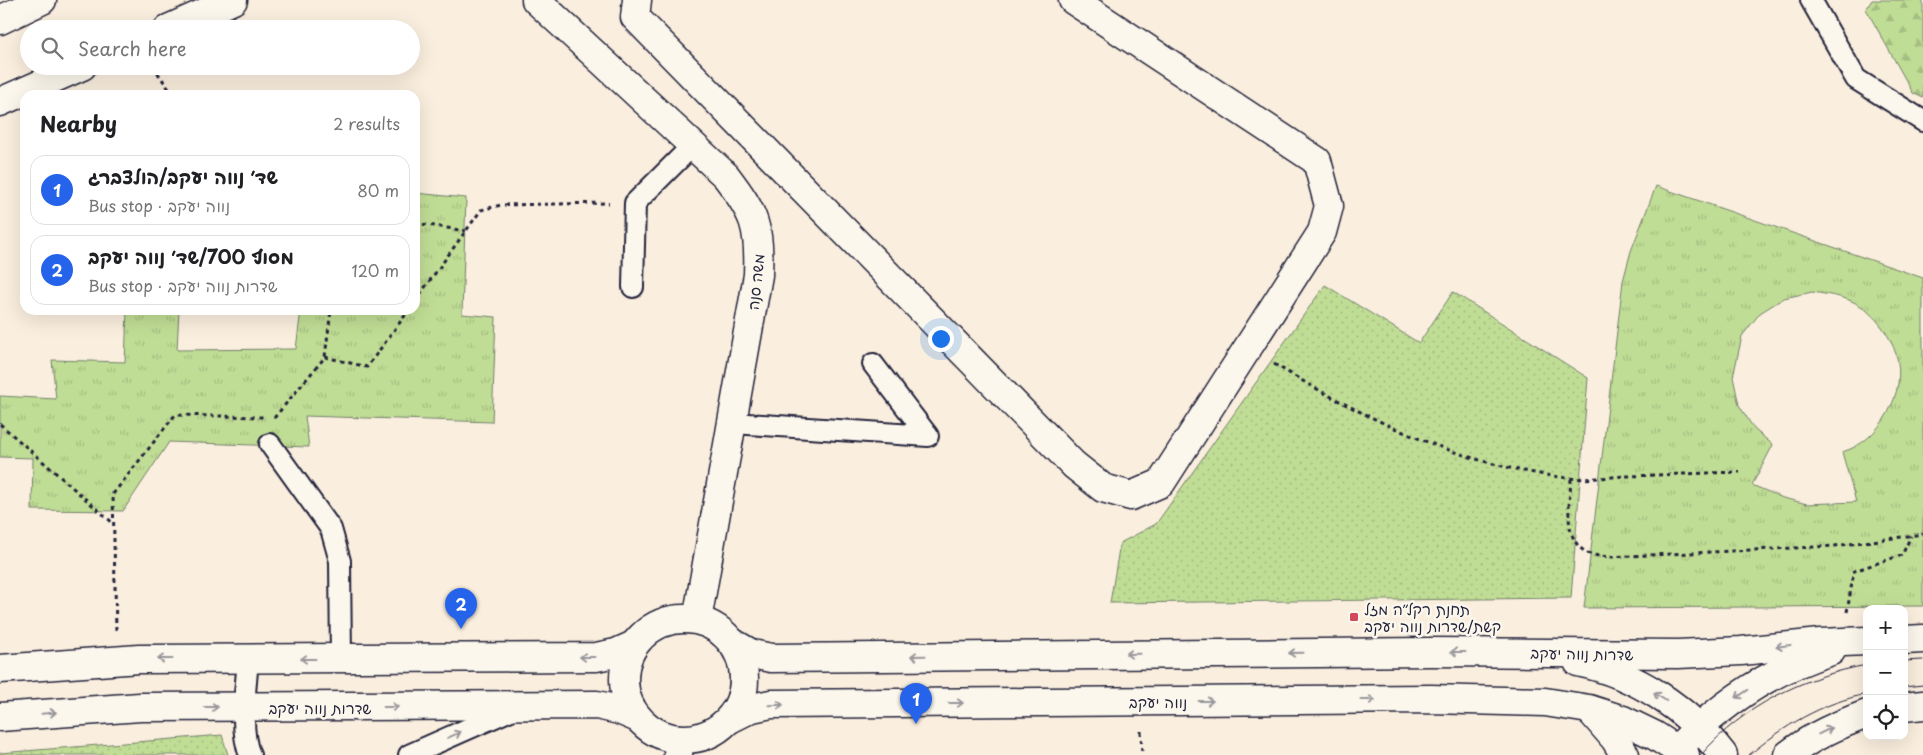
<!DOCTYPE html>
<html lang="en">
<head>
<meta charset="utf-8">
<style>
	body { margin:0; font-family:"Playpen Sans","Playpen Sans Hebrew",sans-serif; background:#f6f6f6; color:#202124 }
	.controls { position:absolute; right:15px; bottom:15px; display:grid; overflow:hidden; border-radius:10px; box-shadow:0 5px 20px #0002 }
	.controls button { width:45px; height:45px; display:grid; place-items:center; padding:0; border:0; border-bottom:1px solid #e0e0e0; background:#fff; color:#202124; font:25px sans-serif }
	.you { position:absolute; left:940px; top:338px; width:18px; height:18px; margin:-12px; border:4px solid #fff; border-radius:50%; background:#1a73e8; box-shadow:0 0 0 8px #1a73e833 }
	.badge { display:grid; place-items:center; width:32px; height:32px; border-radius:50%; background:#2563eb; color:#fff; font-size:16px; font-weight:700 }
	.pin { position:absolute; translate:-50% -41px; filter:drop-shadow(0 1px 2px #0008) }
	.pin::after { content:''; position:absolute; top:26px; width:18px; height:15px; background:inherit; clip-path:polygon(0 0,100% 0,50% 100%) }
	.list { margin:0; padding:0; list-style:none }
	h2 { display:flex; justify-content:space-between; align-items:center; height:65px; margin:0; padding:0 20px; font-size:21px }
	h2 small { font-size:16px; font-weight:400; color:#757577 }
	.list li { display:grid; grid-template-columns:32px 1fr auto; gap:15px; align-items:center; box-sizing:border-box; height:70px; margin:0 10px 10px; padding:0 10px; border:1px solid #e0e0e0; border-radius:15px }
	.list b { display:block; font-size:19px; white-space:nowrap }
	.list p { margin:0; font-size:16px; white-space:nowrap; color:#757577 }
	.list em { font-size:16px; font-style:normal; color:#757577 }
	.icon { flex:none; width:28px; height:28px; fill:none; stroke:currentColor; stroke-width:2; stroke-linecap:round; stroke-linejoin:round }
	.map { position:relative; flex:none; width:1923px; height:755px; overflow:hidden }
	.search { position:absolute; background:#fff; box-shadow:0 5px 20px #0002; left:20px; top:20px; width:400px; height:55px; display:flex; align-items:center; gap:12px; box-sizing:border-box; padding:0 18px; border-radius:28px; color:#757577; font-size:19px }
	.panel { position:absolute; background:#fff; box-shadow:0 5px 20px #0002; left:20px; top:90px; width:400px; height:225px; border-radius:15px }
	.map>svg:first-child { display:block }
	.grass { fill:url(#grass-dots); stroke:#718068 }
	.forest { fill:url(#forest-firs); stroke:#718068 }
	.park { fill:url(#park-tufts); stroke:#718068; fill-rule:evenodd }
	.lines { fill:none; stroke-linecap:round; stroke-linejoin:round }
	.service-casing { stroke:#22223b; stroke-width:24 }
	.minor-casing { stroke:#22223b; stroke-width:31 }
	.tertiary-casing { stroke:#22223b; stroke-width:31 }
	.path { stroke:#22223b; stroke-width:3; stroke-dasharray:4 4; stroke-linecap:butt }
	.service { stroke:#fbf7ec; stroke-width:20 }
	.minor { stroke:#fbf7ec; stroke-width:28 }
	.tertiary { stroke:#fbf7ec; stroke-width:28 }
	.tram { stroke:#22223b; stroke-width:1 }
	.oneway { stroke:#99979c }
	.poi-dot { fill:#d1495b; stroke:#fbf7ec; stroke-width:2 }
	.labels { text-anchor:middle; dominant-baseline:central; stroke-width:5; stroke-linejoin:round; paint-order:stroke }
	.street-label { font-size:15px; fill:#22223b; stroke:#fbf7ec }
	.poi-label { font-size:15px; fill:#22223b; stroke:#fbf7ec; text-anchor:start }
</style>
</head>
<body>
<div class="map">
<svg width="1923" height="755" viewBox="0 0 1923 755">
	<defs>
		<pattern id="grass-dots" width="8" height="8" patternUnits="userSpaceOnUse" patternTransform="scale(1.25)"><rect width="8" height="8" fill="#c0dd95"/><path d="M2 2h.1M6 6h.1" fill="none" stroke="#a5bd81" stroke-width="1.8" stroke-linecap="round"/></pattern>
		<pattern id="forest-firs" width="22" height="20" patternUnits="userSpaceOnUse" patternTransform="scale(1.25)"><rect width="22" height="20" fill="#c0dd95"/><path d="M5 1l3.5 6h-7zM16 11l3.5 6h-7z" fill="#a5bd81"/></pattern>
		<pattern id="park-tufts" width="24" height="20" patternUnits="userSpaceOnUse" patternTransform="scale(1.25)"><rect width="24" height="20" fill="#c0dd95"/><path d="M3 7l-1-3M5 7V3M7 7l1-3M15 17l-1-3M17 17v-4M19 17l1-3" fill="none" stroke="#a5bd81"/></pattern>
	</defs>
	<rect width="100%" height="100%" fill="#faeede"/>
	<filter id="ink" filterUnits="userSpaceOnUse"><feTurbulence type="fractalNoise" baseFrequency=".02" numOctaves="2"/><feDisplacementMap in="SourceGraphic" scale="10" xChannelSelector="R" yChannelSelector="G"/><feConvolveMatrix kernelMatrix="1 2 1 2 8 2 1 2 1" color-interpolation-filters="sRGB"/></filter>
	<g filter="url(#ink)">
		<g class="grass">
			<path d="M 1325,285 L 1419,343 L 1453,292 L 1588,378 L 1571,598 L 1110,603 L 1120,543 L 1156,524 Z"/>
			<path d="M 222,735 L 228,755 L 0,755 L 0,753 Z"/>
		</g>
		<path class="forest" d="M 1872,0 L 1923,0 L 1923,98 L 1913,93 L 1866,9 Z"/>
		<g class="park">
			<path d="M 1656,186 L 1923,278 L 1923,606 L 1584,608 L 1623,281 L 1631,251 ZM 1812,292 C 1831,295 1851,297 1866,310 C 1880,322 1890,336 1896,354 C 1908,391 1880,442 1842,452 L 1856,502 L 1807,504 L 1783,498 L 1752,485 L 1773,445 L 1754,429 L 1739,405 L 1733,377 L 1742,336 L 1760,313 L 1784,298 Z"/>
			<path d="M 415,193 L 466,198 L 462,314 L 496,317 L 492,422 L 305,416 L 309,447 L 169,442 L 123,511 L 32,510 L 33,458 L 0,457 L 0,396 L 56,399 L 52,360 L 125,362 L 127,310 L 179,310 L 177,350 L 296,349 L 301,310 L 415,310 Z"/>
		</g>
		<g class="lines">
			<defs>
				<g id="service">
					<path d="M 1811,0 L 1856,79 L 1923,121"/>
					<path d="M 633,287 L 635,203 L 693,145"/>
					<path d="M 733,423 L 928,436 L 873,364"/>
					<path d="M 270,444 L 331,529 L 340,561 L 341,659"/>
					<path d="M 248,659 C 246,687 239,730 250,755"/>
					<path d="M 409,755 L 515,708"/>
				</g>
				<g id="minor">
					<path d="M 536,0 L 726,176 C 755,214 760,227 758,275 L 697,620"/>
					<path d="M 637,0 L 635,17 L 1074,465 L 1103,488 L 1131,496 L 1161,483 L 1322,232 L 1329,206 L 1317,161 L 1073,0"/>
					<path d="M 0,20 L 42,0"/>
					<path d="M 168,29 L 233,0"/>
					<path d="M 0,102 L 82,66"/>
					<path d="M 678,755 L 679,739"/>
				</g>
				<g id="tertiary">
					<circle cx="684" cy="679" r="60"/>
					<path d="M 1904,640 L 1923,639"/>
					<path d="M 733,643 L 752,654 L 771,658 L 1430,652 L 1678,654 L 1741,651 L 1820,643 L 1867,641"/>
					<path d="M 1578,662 C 1636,674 1687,708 1723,755"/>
					<path d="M 0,669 L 139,659 L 596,657 L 616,653 L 634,645"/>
					<path d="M 1904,707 L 1923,705"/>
					<path d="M 1590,710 L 1615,739 L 1625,755"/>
					<path d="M 0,717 L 140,707 L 597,705 L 619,710 L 638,718"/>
					<path d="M 730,719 L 752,708 L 771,704 L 1431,699 L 1545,702 L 1589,709 L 1623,720 L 1654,735 L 1685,755"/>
					<path d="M 1686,740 C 1727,700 1776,668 1831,651"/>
					<path d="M 1788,755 C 1812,736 1838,725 1867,714"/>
				</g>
			</defs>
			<use href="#service" class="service-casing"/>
			<use href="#minor" class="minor-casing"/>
			<use href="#tertiary" class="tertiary-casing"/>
			<g class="path">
				<path d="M 153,66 L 173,95"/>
				<path d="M 415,223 L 466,231"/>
				<path d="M 415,301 L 481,210 L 501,205 L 609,203"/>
				<path d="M 325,357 L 367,367 L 409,310"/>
				<path d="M 1274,364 C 1364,418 1463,467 1569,478 C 1588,480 1608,477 1626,476 C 1664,475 1702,473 1740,472"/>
				<path d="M 274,418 L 325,357 L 331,310"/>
				<path d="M 0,424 L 114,524"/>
				<path d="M 1571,479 C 1570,502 1561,542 1590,554 C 1595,556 1603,556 1609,557 L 1835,546 L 1923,534"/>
				<path d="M 1847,612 L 1854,571 L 1902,555 L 1911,536"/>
				<path d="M 116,630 L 113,494 L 175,415 L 263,417"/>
				<path d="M 1141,731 L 1142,755"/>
			</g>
			<use href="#service" class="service"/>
			<use href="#minor" class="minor"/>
			<use href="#tertiary" class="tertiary"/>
			<g class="tram">
				<path d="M 1904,661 L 1923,660"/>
				<path d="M 1904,687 L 1923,685"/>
				<path d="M 1701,755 C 1743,706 1804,676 1867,665"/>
				<path d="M 1749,755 C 1784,726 1821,703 1867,694"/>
			</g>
		</g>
		<defs><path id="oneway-shaft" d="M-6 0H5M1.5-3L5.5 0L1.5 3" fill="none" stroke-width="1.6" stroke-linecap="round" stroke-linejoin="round" transform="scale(1.25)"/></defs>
		<g class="oneway">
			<use href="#oneway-shaft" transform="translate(1783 646) rotate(173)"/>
			<use href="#oneway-shaft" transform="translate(1458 652) rotate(-180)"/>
			<use href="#oneway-shaft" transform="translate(1296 653) rotate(179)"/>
			<use href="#oneway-shaft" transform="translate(1133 654) rotate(179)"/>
			<use href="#oneway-shaft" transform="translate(918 656) rotate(179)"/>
			<use href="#oneway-shaft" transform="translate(587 657) rotate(180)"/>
			<use href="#oneway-shaft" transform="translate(165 659) rotate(-180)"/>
			<use href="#oneway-shaft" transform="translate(308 659) rotate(180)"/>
			<use href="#oneway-shaft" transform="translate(1742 694) rotate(146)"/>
			<use href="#oneway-shaft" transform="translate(1660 697) rotate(-148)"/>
			<use href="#oneway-shaft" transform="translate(1368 700)"/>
			<use href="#oneway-shaft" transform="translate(1206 701)"/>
			<use href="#oneway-shaft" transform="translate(956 703)"/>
			<use href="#oneway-shaft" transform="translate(776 705) rotate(-2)"/>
			<use href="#oneway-shaft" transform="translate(211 707)"/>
			<use href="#oneway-shaft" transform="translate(391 707)"/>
			<use href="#oneway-shaft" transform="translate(49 713) rotate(-5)"/>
			<use href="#oneway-shaft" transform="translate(1825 731) rotate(-26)"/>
			<use href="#oneway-shaft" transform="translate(454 735) rotate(-24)"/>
		</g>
	</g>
	<rect class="poi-dot" x="1349" y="612" width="10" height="10" rx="2.5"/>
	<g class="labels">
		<g class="street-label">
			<text transform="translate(755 282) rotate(-84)">משה סנה</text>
			<text transform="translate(1582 653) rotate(1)">שדרות נווה יעקב</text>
			<text x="1158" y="701">נווה יעקב</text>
			<text x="320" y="707">שדרות נווה יעקב</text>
		</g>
		<g class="poi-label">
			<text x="1364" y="608">תחנת רקל״ה מזל<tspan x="1364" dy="17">קשת/שדרות נווה יעקב</tspan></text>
		</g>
	</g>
</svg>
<div class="controls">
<button>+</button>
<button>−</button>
<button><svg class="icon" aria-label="locate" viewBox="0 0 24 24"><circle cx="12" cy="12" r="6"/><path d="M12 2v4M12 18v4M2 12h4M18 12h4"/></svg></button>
</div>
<div class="you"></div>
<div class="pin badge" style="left:916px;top:724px">1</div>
<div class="pin badge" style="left:461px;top:629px">2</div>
<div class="search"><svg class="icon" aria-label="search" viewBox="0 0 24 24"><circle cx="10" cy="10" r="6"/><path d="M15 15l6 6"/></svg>Search here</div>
<section class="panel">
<h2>Nearby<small>2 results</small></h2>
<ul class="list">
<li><span class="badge">1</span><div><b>שד׳ נווה יעקב/הולצברג</b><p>Bus stop · נווה יעקב</p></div><em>80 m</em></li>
<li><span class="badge">2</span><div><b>מסוף 700/שד׳ נווה יעקב</b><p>Bus stop · שדרות נווה יעקב</p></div><em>120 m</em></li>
</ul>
</section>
</div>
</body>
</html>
